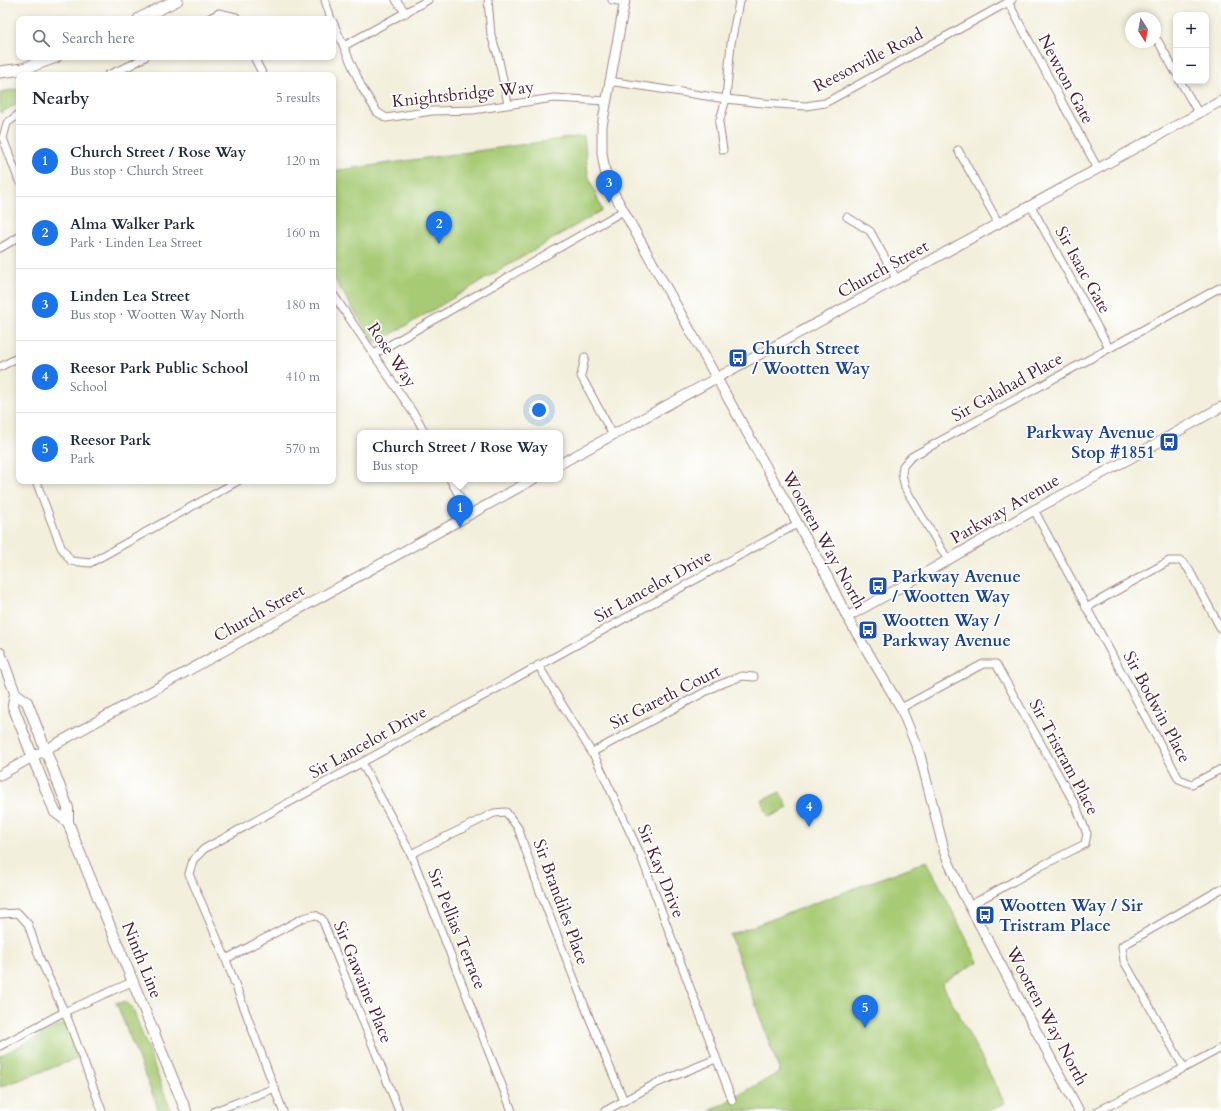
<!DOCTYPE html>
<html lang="en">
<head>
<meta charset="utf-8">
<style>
	body { margin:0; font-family:Cardo,serif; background:#f6f6f7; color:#1f2937 }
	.controls { position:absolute; right:12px; top:12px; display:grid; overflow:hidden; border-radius:8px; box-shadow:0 2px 6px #0003 }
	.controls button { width:36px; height:36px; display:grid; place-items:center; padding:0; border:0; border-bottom:1px solid #e0e1e3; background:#fff; color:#1f2937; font:20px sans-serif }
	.compass { position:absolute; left:1125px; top:12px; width:36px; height:36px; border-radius:50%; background:#fff; box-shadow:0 2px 6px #0003; rotate:169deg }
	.you { position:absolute; left:539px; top:410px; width:14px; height:14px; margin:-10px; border:3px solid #fff; border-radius:50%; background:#1a73e8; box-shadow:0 0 0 6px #1a73e833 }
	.badge { display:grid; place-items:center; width:26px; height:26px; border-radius:50%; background:#1a73e8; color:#fff; font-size:13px; font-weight:700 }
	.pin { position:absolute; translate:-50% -33px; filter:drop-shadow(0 1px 2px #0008) }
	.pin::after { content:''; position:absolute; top:21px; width:14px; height:12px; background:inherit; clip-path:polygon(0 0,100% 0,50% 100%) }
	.popup { position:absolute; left:357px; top:430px; width:206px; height:52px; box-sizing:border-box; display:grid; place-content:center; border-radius:8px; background:#fff; filter:drop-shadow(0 1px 3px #0005); font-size:13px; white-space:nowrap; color:#747a83 }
	.popup b { font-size:15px; color:#1f2937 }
	.popup::after { content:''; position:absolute; left:50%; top:100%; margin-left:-8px; border:8px solid transparent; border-top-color:#fff }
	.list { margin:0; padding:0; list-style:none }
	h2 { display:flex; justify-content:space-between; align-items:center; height:52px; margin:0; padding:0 16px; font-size:17px }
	h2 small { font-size:13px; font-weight:400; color:#747a83 }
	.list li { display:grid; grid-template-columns:26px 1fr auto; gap:12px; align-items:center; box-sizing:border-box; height:72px; padding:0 16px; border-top:1px solid #e0e1e3 }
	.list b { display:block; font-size:15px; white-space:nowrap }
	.list p { margin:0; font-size:13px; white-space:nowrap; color:#747a83 }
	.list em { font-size:13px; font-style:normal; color:#747a83 }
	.icon { flex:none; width:22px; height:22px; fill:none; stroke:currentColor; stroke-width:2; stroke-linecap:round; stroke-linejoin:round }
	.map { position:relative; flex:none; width:1221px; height:1111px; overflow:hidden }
	.search { position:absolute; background:#fff; box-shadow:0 2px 6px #0003; left:16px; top:16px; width:320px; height:44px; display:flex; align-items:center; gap:10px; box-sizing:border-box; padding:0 14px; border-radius:8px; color:#747a83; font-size:15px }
	.panel { position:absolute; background:#fff; box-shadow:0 2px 6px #0003; left:16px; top:72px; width:320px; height:412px; border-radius:8px }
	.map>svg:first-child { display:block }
	.green { fill:#a7cb74; stroke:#787550 }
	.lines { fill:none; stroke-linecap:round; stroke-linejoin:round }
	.minor-casing { stroke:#9e8784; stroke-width:9 }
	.tertiary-casing { stroke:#9e8784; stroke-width:11 }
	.secondary-casing { stroke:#9e8784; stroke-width:12 }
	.primary-casing { stroke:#9e8784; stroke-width:13 }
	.minor { stroke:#fff; stroke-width:7 }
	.tertiary { stroke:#fff; stroke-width:9 }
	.secondary { stroke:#fff; stroke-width:10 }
	.primary { stroke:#fff; stroke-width:11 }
	.labels { text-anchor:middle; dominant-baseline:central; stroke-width:3.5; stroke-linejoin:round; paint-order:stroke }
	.street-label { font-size:17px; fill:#4a1f2b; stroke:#fff }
	.transit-label { font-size:17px; font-weight:bold; fill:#164399; stroke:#fff; text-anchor:start }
</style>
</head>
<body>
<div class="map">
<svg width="1221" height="1111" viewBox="0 0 1221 1111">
	<rect width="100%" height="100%" fill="#fff"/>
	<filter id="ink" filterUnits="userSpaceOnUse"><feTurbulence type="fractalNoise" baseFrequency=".025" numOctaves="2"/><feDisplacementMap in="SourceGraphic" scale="8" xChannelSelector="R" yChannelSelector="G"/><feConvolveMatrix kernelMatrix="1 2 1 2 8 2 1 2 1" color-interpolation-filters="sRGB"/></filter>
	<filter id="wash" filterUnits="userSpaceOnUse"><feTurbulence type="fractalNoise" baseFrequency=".012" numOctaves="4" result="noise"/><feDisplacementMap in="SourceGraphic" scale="16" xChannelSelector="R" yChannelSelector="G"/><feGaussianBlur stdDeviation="0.9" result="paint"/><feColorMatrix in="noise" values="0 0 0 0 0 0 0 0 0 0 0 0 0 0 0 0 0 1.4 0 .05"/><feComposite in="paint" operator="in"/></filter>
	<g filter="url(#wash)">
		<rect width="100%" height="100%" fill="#f2efdc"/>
		<g class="green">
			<path d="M 19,89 L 19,103 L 0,113 L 0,92 Z"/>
			<path d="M 584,136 L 588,175 L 602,210 L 375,344 L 333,277 L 333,171 Z"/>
			<path d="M 780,792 L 788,808 L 769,817 L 761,801 Z"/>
			<path d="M 927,861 L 978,962 L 942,983 L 1005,1103 L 991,1111 L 710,1111 L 780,1072 L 730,935 Z"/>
			<path d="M 124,1001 L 132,1007 L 171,1111 L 159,1111 L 116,1002 L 122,1003 Z"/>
			<path d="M 65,1023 L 79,1058 L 0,1087 L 0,1056 Z"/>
		</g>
	</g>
	<g filter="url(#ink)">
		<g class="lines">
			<defs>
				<g id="minor">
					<path d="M 325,0 L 331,19"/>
					<path d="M 396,0 L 406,13"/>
					<path d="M 488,0 L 491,35 L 498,56 L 508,104"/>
					<path d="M 612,0 L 624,2"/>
					<path d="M 1008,2 L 1098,169"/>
					<path d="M 208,19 L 219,13 L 236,17 L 237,19"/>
					<path d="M 333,22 L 362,88 L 377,112 L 386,118 L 432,111 L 473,110 L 554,98 L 607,101"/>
					<path d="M 1158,41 L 1176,73"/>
					<path d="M 344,46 L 428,0"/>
					<path d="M 254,57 L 263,75"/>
					<path d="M 108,75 L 131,65 L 145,57"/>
					<path d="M 609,81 L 726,99 L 763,103 L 806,106 L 825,103 L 1012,0"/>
					<path d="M 1180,81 L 1199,114"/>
					<path d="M 19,114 L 7,123 L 3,138 L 19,181"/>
					<path d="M 723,150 L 719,123 L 726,99 L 731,43 L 739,2 L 741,0"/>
					<path d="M 958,150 L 999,224"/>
					<path d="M 1031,206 L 1109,348"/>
					<path d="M 847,217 L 870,231 L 897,280"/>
					<path d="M 0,248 L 19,237"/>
					<path d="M 333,294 L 418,420 L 425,433"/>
					<path d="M 374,354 L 623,211"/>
					<path d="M 585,357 L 581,376 L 613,435"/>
					<path d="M 0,367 L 19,357"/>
					<path d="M 450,479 L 469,514"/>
					<path d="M 36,481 L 61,547 L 71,561 L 90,563 L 238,481"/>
					<path d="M 1034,510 L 1179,779 L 1192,784 L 1221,769"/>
					<path d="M 948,560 L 905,488 L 902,474 L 903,466 L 911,457 C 1014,400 1118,344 1221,287"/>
					<path d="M 1086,608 L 1169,561 L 1181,561 L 1188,568 L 1221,629"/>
					<path d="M 538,665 L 597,761 L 641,856 L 732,1100"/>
					<path d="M 901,708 L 983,664 L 996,664 L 1076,806 L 1087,834 L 1085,844 L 1041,866 L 969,906"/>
					<path d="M 591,753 L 716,686 L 742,676 L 754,677"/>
					<path d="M 362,763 L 411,854 L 512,1111"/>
					<path d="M 411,854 L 494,813 L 506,812 L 518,828 L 539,889 L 591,1022 L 624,1101"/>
					<path d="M 0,914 L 18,913 L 28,924 L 40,959 L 69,1022 L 102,1111"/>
					<path d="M 226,959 L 303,918 L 315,915 L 322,919 L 399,1111"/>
					<path d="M 0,1046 L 64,1012 L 134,981"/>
					<path d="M 1184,1068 L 1124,961 L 1122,946 L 1221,889"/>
					<path d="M 215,1111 L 275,1088"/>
					<path d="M 283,1111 L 223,952 L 189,874 L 193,860 L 204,849 L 797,524"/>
					<path d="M 605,1111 L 657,1083 L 716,1059"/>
					<path d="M 1098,1111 L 1184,1068 L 1221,1048"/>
				</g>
				<g id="tertiary">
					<path d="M 625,0 L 602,126 L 602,153 L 605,171 L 612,190 L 828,578 L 847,617 L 901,708 L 920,755 L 945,854 L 962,892 L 1079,1111"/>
					<path d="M 560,464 L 1221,101"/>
					<path d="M 847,617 L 903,586 L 1034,510 L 1129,459 L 1221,407"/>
					<path d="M 0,775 L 534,479"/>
				</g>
				<g id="secondary">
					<path d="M 0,653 L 15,693 L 13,706 L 33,758 L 55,812 L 68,822"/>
					<path d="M 15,693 L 27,702 L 68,808 L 68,822 L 77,846 L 186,1111"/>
				</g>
				<g id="primary">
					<path d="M 139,19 L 177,0"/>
					<path d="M 0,72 L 23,69 L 56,57"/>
				</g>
			</defs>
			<use href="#minor" class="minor-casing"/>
			<use href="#tertiary" class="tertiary-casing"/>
			<use href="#secondary" class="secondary-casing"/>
			<use href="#primary" class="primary-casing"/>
			<use href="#minor" class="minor"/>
			<use href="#tertiary" class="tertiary"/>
			<use href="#secondary" class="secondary"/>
			<use href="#primary" class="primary"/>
		</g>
	</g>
	<defs>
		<symbol id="bus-square" viewBox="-11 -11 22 22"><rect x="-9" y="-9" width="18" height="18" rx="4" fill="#1a4fb4" stroke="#fff"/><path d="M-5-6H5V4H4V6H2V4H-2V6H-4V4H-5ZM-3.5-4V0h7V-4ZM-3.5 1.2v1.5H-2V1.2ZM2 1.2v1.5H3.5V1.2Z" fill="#fff"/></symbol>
	</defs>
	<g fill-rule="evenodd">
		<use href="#bus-square" x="727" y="347" width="22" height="22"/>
		<use href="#bus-square" x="1158" y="431" width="22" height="22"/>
		<use href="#bus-square" x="867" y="575" width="22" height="22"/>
		<use href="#bus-square" x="857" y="619" width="22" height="22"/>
		<use href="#bus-square" x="974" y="904" width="22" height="22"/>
	</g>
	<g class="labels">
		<g class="street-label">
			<text transform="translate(868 60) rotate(-27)">Reesorville Road</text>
			<text transform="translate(1066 79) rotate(62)">Newton Gate</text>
			<text transform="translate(463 94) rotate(-6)">Knightsbridge Way</text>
			<text transform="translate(883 269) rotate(-29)">Church Street</text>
			<text transform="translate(1083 270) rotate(61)">Sir Isaac Gate</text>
			<text transform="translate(392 355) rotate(56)">Rose Way</text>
			<text transform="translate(1007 387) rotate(-29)">Sir Galahad Place</text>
			<text transform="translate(1005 509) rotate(-30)">Parkway Avenue</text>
			<text transform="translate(824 540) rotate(61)">Wootten Way North</text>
			<text transform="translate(653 586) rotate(-29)">Sir Lancelot Drive</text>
			<text transform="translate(259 613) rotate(-29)">Church Street</text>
			<text transform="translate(665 697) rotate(-27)">Sir Gareth Court</text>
			<text transform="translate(1157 707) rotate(62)">Sir Bodwin Place</text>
			<text transform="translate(368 742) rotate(-29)">Sir Lancelot Drive</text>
			<text transform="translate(1064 757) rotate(62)">Sir Tristram Place</text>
			<text transform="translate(661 871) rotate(68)">Sir Kay Drive</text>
			<text transform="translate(561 902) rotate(70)">Sir Brandiles Place</text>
			<text transform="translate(457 929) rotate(68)">Sir Pellias Terrace</text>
			<text transform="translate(142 960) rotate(68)">Ninth Line</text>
			<text transform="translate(363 982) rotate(68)">Sir Gawaine Place</text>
			<text transform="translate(1047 1016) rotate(62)">Wootten Way North</text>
		</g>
		<g class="transit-label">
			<text x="752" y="348">Church Street<tspan x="752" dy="20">/ Wootten Way</tspan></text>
			<text x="1155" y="432" text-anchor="end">Parkway Avenue<tspan x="1155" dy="20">Stop #1851</tspan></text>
			<text x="892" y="576">Parkway Avenue<tspan x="892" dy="20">/ Wootten Way</tspan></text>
			<text x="882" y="620">Wootten Way /<tspan x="882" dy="20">Parkway Avenue</tspan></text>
			<text x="999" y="905">Wootten Way / Sir<tspan x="999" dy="20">Tristram Place</tspan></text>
		</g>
	</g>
</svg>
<div class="controls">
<button>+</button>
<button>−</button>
</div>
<svg class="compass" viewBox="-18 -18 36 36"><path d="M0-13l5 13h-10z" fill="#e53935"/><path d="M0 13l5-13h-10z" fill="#747a83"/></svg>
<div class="you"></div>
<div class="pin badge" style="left:460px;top:528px">1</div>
<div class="popup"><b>Church Street / Rose Way</b>Bus stop</div>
<div class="pin badge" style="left:439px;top:244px">2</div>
<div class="pin badge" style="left:609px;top:203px">3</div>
<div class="pin badge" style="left:809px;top:827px">4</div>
<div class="pin badge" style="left:865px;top:1028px">5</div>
<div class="search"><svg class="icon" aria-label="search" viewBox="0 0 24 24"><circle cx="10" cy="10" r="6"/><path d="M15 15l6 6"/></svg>Search here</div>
<section class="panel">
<h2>Nearby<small>5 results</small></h2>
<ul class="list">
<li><span class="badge">1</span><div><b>Church Street / Rose Way</b><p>Bus stop · Church Street</p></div><em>120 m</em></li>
<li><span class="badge">2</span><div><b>Alma Walker Park</b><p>Park · Linden Lea Street</p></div><em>160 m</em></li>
<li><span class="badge">3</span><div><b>Linden Lea Street</b><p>Bus stop · Wootten Way North</p></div><em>180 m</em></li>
<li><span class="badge">4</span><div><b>Reesor Park Public School</b><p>School</p></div><em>410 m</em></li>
<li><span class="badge">5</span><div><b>Reesor Park</b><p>Park</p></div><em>570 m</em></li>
</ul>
</section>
</div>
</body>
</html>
